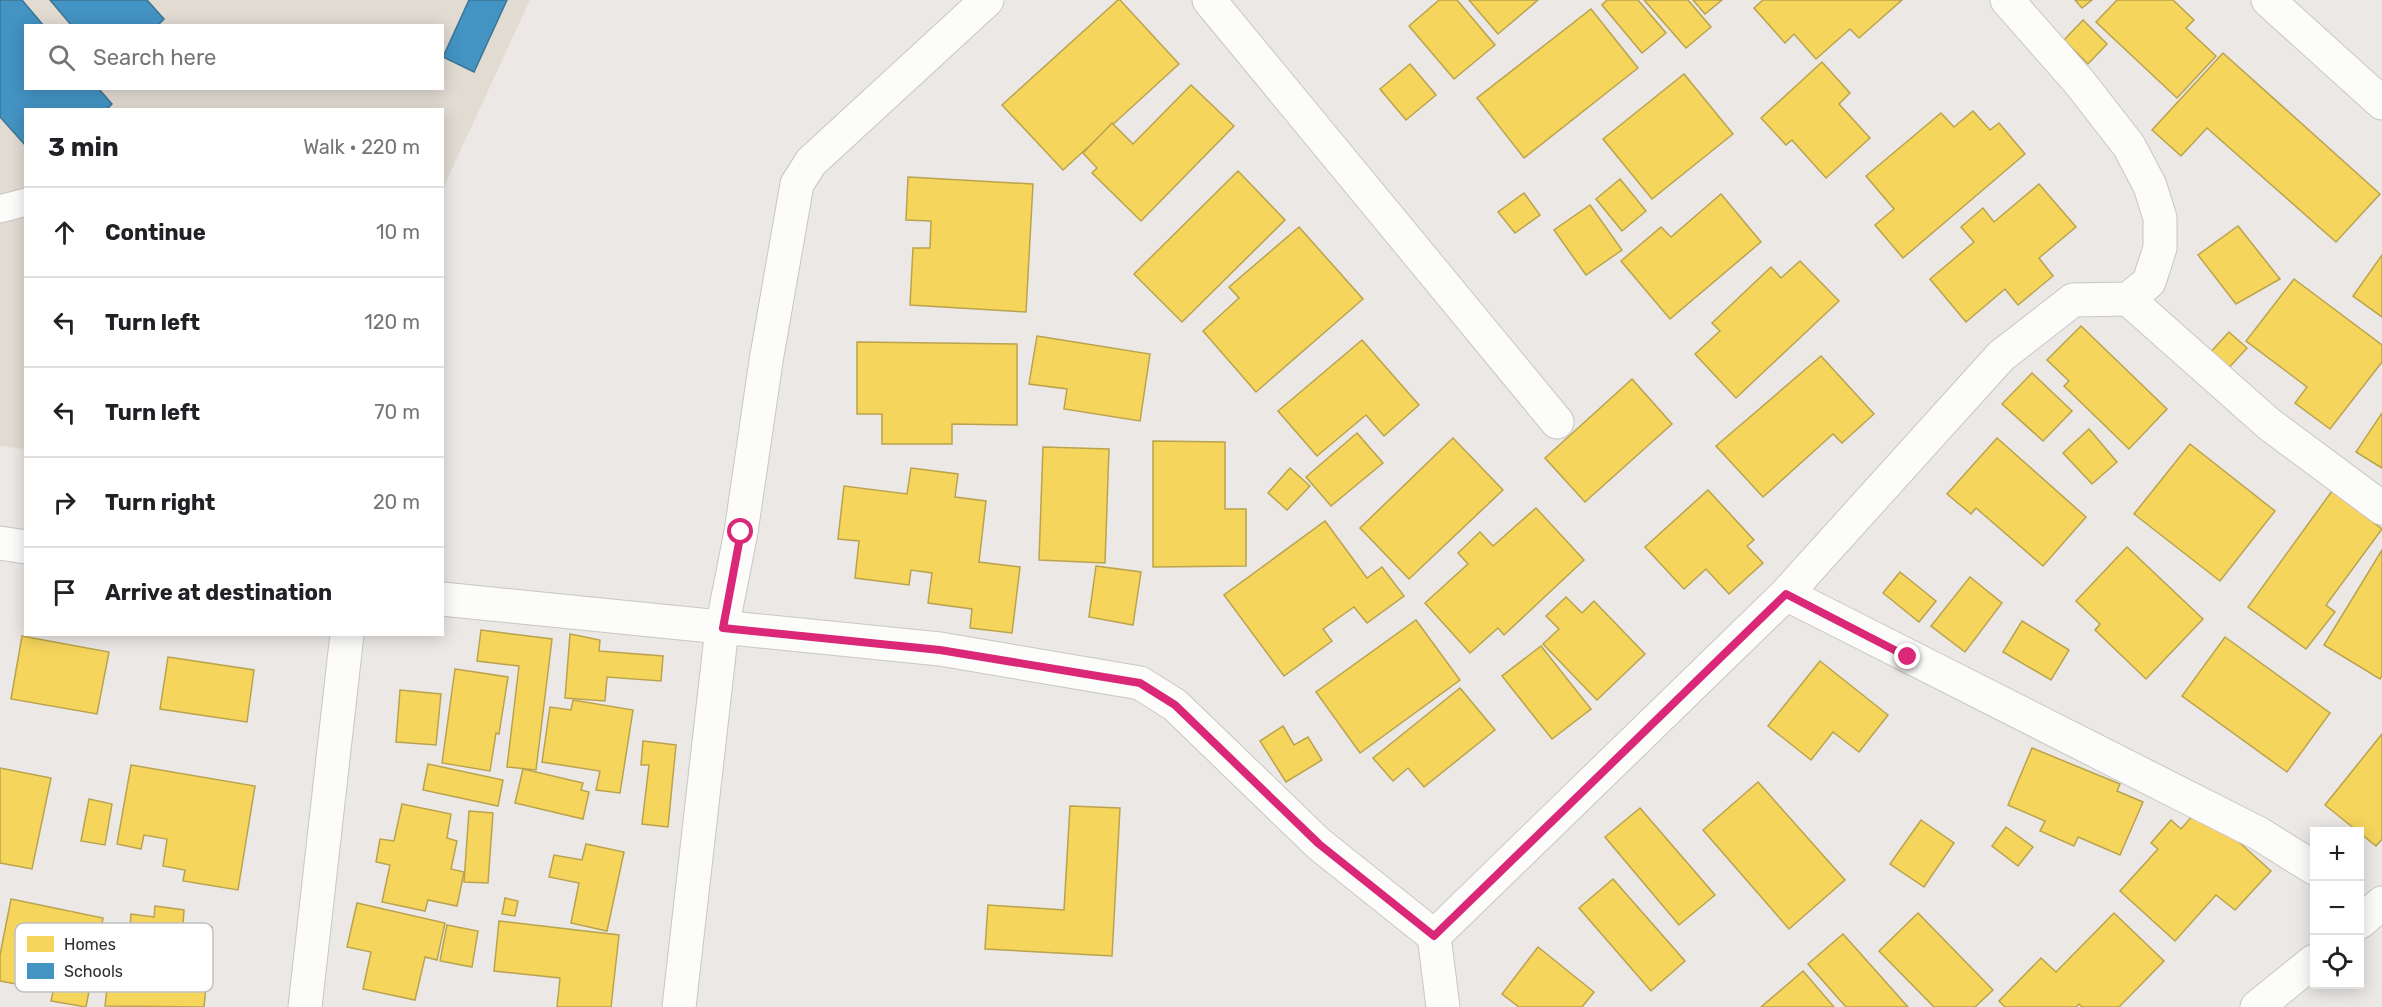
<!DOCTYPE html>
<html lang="en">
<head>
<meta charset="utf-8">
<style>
	body { margin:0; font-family:Rubik,sans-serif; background:#f2f2f2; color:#202124 }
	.controls { position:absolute; right:18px; bottom:18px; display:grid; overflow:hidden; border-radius:0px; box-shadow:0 3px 15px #0003 }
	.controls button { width:54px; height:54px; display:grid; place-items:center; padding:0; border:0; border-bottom:2px solid #e0e0e0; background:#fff; color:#202124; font:30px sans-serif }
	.stop { position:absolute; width:18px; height:18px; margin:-14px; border:4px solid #db2777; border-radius:50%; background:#fff }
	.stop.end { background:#db2777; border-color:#fff; box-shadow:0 2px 6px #0008 }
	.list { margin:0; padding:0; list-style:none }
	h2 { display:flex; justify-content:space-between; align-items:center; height:78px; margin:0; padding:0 24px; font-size:26px }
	h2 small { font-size:20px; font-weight:400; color:#757577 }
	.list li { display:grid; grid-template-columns:39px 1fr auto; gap:18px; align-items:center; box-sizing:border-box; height:90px; padding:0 24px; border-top:2px solid #e0e0e0 }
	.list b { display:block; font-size:22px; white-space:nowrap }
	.list em { font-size:20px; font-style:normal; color:#757577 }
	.icon { flex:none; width:33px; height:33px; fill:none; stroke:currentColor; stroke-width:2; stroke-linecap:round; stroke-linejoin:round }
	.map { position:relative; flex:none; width:2382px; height:1007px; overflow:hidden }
	.search { position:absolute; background:#fff; box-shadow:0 3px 15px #0003; left:24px; top:24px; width:420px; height:66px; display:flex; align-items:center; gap:15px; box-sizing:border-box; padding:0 21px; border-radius:0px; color:#757577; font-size:22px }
	.panel { position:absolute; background:#fff; box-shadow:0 3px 15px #0003; left:24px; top:108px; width:420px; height:528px; border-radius:0px }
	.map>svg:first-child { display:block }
	.education { fill:#e1dbd2; fill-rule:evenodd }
	.homes { fill:#f6d55c; stroke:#baa34e; stroke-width:1.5 }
	.schools { fill:#4393c3; stroke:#3d7596; stroke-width:1.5 }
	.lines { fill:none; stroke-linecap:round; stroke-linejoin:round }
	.lane-casing { stroke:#c8c6c7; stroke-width:29 }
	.street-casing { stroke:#c8c6c7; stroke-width:35 }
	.lane { stroke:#fcfcfb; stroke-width:27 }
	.street { stroke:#fcfcfb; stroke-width:33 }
	.route { stroke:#db2777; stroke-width:8 }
	.key { fill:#fff; stroke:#c0c0c0; stroke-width:1.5 }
	.key-label { font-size:16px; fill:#2e2e2e }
</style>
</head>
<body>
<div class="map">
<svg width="2382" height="1007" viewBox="0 0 2382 1007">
	<rect width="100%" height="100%" fill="#ebe8e5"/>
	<path class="education" d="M 0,0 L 530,0 L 443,188 L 442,110 L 26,110 L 25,449 L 0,446 ZM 26,26 L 442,26 L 442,88 L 26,88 Z"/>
	<g class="homes">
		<path d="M 1118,0 L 1120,0 L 1179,64 L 1063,170 L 1002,105 Z"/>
		<path d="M 1439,0 L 1457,0 L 1495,45 L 1454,79 L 1409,26 Z"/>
		<path d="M 1469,0 L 1538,0 L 1498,34 Z"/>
		<path d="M 1607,0 L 1638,0 L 1666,33 L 1642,53 L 1602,5 Z"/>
		<path d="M 1644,0 L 1688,0 L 1711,27 L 1686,48 Z"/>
		<path d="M 1693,0 L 1722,0 L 1705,14 Z"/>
		<path d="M 1763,0 L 1902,0 L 1859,38 L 1850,29 L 1816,59 L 1794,34 L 1785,43 L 1754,8 Z"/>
		<path d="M 2075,0 L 2092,0 L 2082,8 Z"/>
		<path d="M 2117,0 L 2173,0 L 2194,20 L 2186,28 L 2216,56 L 2177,98 L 2096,22 Z"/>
		<path d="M 1591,9 L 1638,68 L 1524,158 L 1477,98 Z"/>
		<path d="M 2083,20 L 2107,44 L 2088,64 L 2064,40 Z"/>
		<path d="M 2223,53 L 2380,194 L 2336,242 L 2207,128 L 2181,156 L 2152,130 Z"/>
		<path d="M 1822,62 L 1850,93 L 1839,104 L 1870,138 L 1826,178 L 1792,140 L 1786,145 L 1761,118 Z"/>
		<path d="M 1410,64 L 1436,95 L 1406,120 L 1380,89 Z"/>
		<path d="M 1684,74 L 1733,134 L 1652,199 L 1603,139 Z"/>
		<path d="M 1191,85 L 1234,126 L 1141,221 L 1092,173 L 1097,168 L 1083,153 L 1112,123 L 1133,144 Z"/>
		<path d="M 1973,111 L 1990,130 L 1999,123 L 2025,154 L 1903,258 L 1875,225 L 1894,209 L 1866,176 L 1941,113 L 1954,127 Z"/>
		<path d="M 1238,171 L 1285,220 L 1182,322 L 1134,274 Z"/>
		<path d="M 908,177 L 1033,184 L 1026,312 L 910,305 L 913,248 L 930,248 L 931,221 L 906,220 Z"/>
		<path d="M 1620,179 L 1646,211 L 1622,231 L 1596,199 Z"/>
		<path d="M 2039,184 L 2076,227 L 2039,258 L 2053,276 L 2018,305 L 2005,289 L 1966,322 L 1930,279 L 1974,242 L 1961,227 L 1983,208 L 1994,222 Z"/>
		<path d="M 1524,193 L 1540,215 L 1515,233 L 1498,212 Z"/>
		<path d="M 1721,194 L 1761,242 L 1670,319 L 1621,261 L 1661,227 L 1671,237 Z"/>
		<path d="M 1590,205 L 1622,250 L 1586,275 L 1554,230 Z"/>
		<path d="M 2238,226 L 2280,279 L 2236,304 L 2198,255 Z"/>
		<path d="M 1299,227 L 1363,299 L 1256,392 L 1203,331 L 1239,298 L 1229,287 Z"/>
		<path d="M 2382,255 L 2382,317 L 2353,296 Z"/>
		<path d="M 1800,261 L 1839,301 L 1736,398 L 1695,354 L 1720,331 L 1712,323 L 1771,267 L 1781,278 Z"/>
		<path d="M 2294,279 L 2382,345 L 2382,362 L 2330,429 L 2295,403 L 2307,387 L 2246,341 Z"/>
		<path d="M 2081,326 L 2167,409 L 2129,449 L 2064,386 L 2069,381 L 2047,360 Z"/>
		<path d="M 2229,332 L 2247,348 L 2225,372 L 2207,356 Z"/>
		<path d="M 1037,336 L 1150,354 L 1140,421 L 1064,409 L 1067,389 L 1029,384 Z"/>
		<path d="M 1362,340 L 1419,405 L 1384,436 L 1366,415 L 1317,456 L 1278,411 Z"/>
		<path d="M 857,342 L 1017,344 L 1017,425 L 952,424 L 952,444 L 882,444 L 882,414 L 857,414 Z"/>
		<path d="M 1821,356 L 1874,414 L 1842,443 L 1833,434 L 1763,497 L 1716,446 Z"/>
		<path d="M 2032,373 L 2072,411 L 2043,441 L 2002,404 Z"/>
		<path d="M 1632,379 L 1672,424 L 1585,502 L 1545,458 Z"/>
		<path d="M 2382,413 L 2382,468 L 2356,452 Z"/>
		<path d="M 2089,429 L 2117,462 L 2092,484 L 2063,453 Z"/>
		<path d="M 1357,433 L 1383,463 L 1331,506 L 1306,477 Z"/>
		<path d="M 1453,438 L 1503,490 L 1409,579 L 1360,528 Z"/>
		<path d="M 1997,438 L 2086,517 L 2043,566 L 1976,508 L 1971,514 L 1947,494 Z"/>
		<path d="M 1153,441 L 1225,442 L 1225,509 L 1246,509 L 1246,566 L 1153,567 Z"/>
		<path d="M 2190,444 L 2275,511 L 2220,581 L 2134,514 Z"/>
		<path d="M 1043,447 L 1109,449 L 1105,563 L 1039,560 Z"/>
		<path d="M 911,468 L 958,474 L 955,497 L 986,501 L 979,562 L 1020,567 L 1012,633 L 970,628 L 972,609 L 928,603 L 932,573 L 911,570 L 909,585 L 855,578 L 859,541 L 838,539 L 844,486 L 907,494 Z"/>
		<path d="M 1290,468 L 1310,486 L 1287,510 L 1268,493 Z"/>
		<path d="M 1708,490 L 1754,540 L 1747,546 L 1763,563 L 1729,594 L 1706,569 L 1684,589 L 1645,547 Z"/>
		<path d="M 2332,491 L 2382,529 L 2326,605 L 2335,612 L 2306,649 L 2248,607 Z"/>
		<path d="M 1536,508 L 1584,560 L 1504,635 L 1498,628 L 1470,653 L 1425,603 L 1468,564 L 1458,553 L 1480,532 L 1493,546 Z"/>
		<path d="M 1325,521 L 1367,578 L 1382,567 L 1404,596 L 1367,623 L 1354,607 L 1323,629 L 1332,641 L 1284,676 L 1224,595 Z"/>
		<path d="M 2127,547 L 2203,619 L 2146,679 L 2095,630 L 2100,624 L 2076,601 Z"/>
		<path d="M 2382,550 L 2382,676 L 2380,679 L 2324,645 Z"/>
		<path d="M 1096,566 L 1141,572 L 1133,625 L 1089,617 Z"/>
		<path d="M 1900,572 L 1936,601 L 1919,622 L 1883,593 Z"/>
		<path d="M 1970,577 L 2002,603 L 1965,652 L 1931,626 Z"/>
		<path d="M 1566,597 L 1582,613 L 1594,601 L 1645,654 L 1597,700 L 1543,644 L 1559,629 L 1546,616 Z"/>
		<path d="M 1416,620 L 1460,680 L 1360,753 L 1316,692 Z"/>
		<path d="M 2022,621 L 2069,650 L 2051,680 L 2003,652 Z"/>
		<path d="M 481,630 L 552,639 L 536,770 L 507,767 L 519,666 L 477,661 Z"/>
		<path d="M 570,634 L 600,640 L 599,651 L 663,656 L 661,681 L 607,677 L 605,701 L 565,698 Z"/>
		<path d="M 22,636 L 109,652 L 97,714 L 11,699 Z"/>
		<path d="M 2225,637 L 2330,713 L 2287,772 L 2182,696 Z"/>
		<path d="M 1541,646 L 1591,709 L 1552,739 L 1502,676 Z"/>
		<path d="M 168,657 L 254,670 L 247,722 L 160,709 Z"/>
		<path d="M 1820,661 L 1888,715 L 1859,752 L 1833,732 L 1811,760 L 1768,726 Z"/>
		<path d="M 455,669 L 508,677 L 499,734 L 496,733 L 490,771 L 442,763 Z"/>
		<path d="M 1460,688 L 1495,730 L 1424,787 L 1408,768 L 1393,781 L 1373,758 Z"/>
		<path d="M 400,690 L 441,694 L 436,745 L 396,742 Z"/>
		<path d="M 573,700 L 633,710 L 620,793 L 596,790 L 600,771 L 542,762 L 550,707 L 571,710 Z"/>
		<path d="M 1283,726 L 1294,745 L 1308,737 L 1322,760 L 1286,782 L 1260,741 Z"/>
		<path d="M 2382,734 L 2382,839 L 2376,846 L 2325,805 Z"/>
		<path d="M 643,741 L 676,745 L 668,827 L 642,824 L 649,765 L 641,765 Z"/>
		<path d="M 2032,748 L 2120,784 L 2117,791 L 2143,802 L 2120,855 L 2078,837 L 2074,846 L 2040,831 L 2045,821 L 2008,805 Z"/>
		<path d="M 428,764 L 503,780 L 498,806 L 423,790 Z"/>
		<path d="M 131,765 L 255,786 L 238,890 L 183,881 L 185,870 L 163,866 L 167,839 L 144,835 L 141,849 L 117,844 Z"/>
		<path d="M 0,768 L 51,778 L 32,869 L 0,863 Z"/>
		<path d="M 523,769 L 583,783 L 581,790 L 589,792 L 583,819 L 515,803 Z"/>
		<path d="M 1758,782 L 1845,880 L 1789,929 L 1703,830 Z"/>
		<path d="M 89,799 L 112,804 L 105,845 L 81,841 Z"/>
		<path d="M 402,804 L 451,814 L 447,838 L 457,841 L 451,869 L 464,872 L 457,906 L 428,900 L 425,911 L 382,902 L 390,865 L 376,862 L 380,839 L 394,841 Z"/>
		<path d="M 1070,806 L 1120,808 L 1112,956 L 985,949 L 988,905 L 1064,910 Z"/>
		<path d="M 2200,807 L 2271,871 L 2235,910 L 2216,895 L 2175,941 L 2120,891 L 2158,849 L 2151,843 L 2171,820 L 2181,829 Z"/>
		<path d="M 1640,808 L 1715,895 L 1679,925 L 1605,837 Z"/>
		<path d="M 469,811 L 493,813 L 488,883 L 464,882 Z"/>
		<path d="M 1921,820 L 1954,843 L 1924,887 L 1890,864 Z"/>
		<path d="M 2006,827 L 2033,847 L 2018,866 L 1992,846 Z"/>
		<path d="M 586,844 L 624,852 L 607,931 L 571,923 L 579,883 L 549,877 L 554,855 L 582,860 Z"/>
		<path d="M 1613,879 L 1685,961 L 1651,991 L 1579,908 Z"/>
		<path d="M 505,898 L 518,901 L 515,916 L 502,914 Z"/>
		<path d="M 11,899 L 103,918 L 86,1007 L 51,1001 L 55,983 L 39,979 L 37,988 L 0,981 L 0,955 Z"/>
		<path d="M 357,903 L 445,923 L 437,960 L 425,957 L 415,1000 L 363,989 L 371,952 L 347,947 Z"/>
		<path d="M 155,906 L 184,910 L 183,924 L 212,927 L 204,1007 L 105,1006 L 109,971 L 102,970 L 107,928 L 130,930 L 131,914 L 154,917 Z"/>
		<path d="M 1918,913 L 1993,990 L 1975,1007 L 1934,1007 L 1879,951 Z"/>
		<path d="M 2114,913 L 2164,961 L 2119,1007 L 2082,1007 L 2079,1004 L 2076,1007 L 2005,1007 L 1999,1001 L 2041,958 L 2056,972 Z"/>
		<path d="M 499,921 L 619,935 L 611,1007 L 557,1007 L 560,978 L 494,971 Z"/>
		<path d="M 447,925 L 478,931 L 472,967 L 440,961 Z"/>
		<path d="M 1843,934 L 1908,1007 L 1846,1007 L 1808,964 Z"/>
		<path d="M 1538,947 L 1594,992 L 1582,1007 L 1519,1007 L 1502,994 Z"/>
		<path d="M 1803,971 L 1834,1007 L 1761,1007 Z"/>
	</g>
	<g class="schools">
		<path d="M 0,0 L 22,0 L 44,26 L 26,26 L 26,88 L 98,88 L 112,104 L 106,110 L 26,110 L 26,146 L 0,117 Z"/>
		<path d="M 50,0 L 147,0 L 164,19 L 157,26 L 72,26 Z"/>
		<path d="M 469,0 L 507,0 L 474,72 L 443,57 Z"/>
	</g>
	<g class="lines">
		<defs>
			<path id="lane" d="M 0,209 L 26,202"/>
			<g id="street">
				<path d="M 1209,0 L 1557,422"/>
				<path d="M 2268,0 L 2382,103"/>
				<path d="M 2128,299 L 2269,424 L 2382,508"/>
				<path d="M 0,543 L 26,547"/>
				<path d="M 1786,594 L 2258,833 L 2314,868"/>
				<path d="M 442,599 L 940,649 L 1140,683 L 1175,705 L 1319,844 L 1434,936 L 1443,1007"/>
				<path d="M 2360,922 L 2382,903"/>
				<path d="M 1434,936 L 1786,594 L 2001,356 L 2073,300 L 2128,299 L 2149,282 L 2160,248 L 2160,218 L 2150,186 L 2129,146 L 2080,83 L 2007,0"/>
				<path d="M 305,1007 L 347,634"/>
				<path d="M 679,1007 L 722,628 L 741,532 L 766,361 L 797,184 L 811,162 L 987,0"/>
				<path d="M 2257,1007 L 2314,961"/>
			</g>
		</defs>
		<use href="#lane" class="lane-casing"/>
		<use href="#street" class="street-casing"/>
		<use href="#lane" class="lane"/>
		<use href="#street" class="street"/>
	</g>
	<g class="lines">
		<path class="route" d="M 741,532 L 723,628 L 940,650 L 1140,683 L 1175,705 L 1319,844 L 1434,936 L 1786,594 L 1908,657"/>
	</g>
	<rect x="15" y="923" width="198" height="69" rx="9" class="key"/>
	<rect x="27" y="936" width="27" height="16" fill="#f6d55c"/>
	<rect x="27" y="963" width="27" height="16" fill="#4393c3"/>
	<g class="key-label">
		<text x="64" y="950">Homes</text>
		<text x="64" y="977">Schools</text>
	</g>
</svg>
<div class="controls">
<button>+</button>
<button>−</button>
<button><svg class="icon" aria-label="locate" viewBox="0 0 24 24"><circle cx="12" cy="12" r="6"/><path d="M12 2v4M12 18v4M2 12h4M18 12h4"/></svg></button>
</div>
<div class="stop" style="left:741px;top:532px"></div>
<div class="stop end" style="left:1908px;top:657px"></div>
<div class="search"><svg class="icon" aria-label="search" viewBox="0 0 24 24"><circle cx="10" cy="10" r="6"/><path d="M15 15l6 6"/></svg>Search here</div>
<section class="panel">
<h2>3 min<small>Walk · 220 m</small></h2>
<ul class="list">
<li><svg class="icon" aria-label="ahead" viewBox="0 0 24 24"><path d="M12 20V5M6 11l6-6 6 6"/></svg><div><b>Continue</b></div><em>10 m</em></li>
<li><svg class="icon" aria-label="left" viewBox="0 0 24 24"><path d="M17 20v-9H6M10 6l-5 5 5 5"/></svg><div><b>Turn left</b></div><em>120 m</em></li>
<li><svg class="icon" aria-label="left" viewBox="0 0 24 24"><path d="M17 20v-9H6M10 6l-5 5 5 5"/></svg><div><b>Turn left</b></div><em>70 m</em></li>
<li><svg class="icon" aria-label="right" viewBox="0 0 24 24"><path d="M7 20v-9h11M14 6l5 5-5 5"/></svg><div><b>Turn right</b></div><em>20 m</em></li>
<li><svg class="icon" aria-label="arrive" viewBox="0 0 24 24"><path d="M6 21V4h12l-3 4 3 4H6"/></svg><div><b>Arrive at destination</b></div></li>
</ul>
</section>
</div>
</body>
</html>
